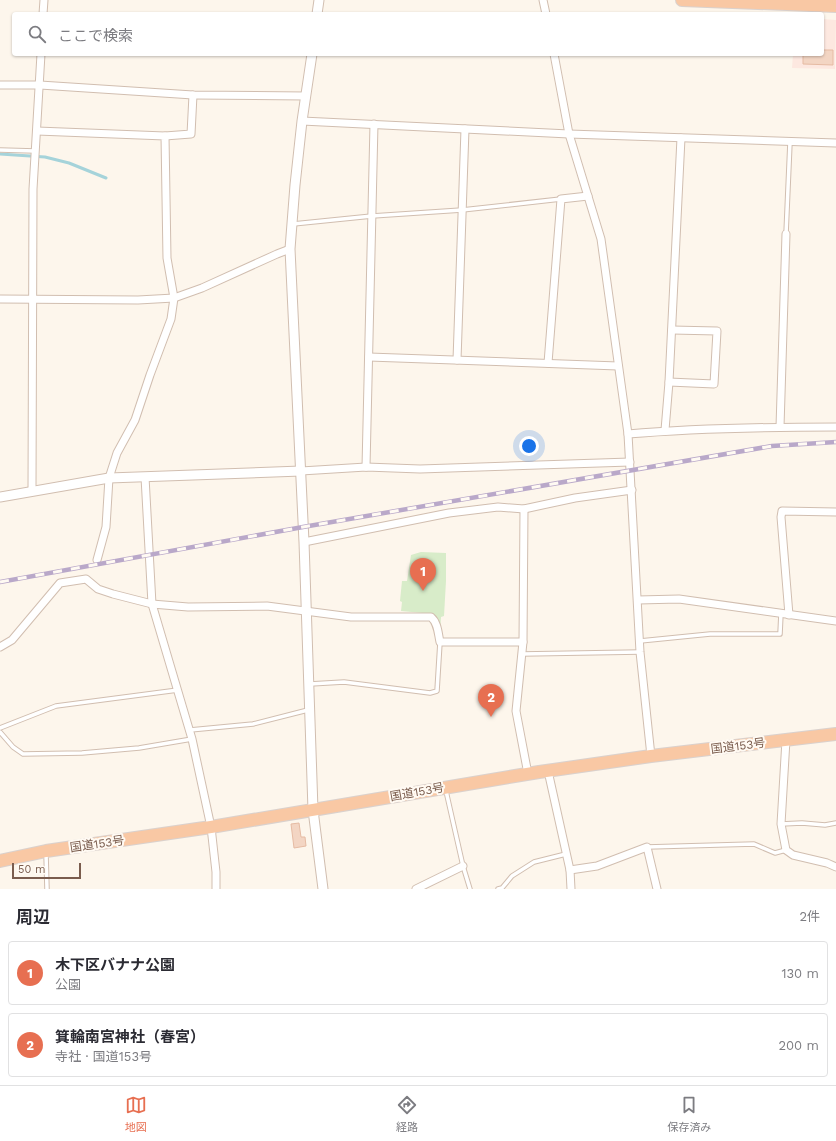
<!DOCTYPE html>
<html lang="ja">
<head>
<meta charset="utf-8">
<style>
	body { margin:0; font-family:"Work Sans","Noto Sans JP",sans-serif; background:#f2f2f3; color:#2b2b33 }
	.scale { position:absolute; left:12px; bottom:10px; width:69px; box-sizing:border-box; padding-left:4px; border:2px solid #7a5c4d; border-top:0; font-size:11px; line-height:14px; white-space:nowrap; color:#7a5c4d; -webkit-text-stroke:3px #fffaf3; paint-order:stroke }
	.you { position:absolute; left:529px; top:446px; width:14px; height:14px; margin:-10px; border:3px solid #fff; border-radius:50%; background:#1a73e8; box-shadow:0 0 0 6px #1a73e833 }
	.badge { display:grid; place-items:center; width:26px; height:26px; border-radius:50%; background:#e76f51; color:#fff; font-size:13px; font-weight:700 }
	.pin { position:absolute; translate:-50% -33px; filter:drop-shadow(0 1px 2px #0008) }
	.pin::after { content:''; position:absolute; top:21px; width:14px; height:12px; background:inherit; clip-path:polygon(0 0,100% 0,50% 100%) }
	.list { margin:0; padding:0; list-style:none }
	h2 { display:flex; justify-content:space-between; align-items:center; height:52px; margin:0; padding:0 16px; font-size:17px }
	h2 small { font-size:13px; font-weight:400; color:#7c7c81 }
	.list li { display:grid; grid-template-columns:26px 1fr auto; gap:12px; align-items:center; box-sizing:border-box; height:64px; margin:0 8px 8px; padding:0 8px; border:1px solid #e1e1e2; border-radius:4px }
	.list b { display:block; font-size:15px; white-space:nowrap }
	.list p { margin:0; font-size:13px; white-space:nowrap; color:#7c7c81 }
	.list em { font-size:13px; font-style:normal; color:#7c7c81 }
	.icon { flex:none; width:22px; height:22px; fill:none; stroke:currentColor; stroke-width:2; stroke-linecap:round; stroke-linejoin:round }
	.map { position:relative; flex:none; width:836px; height:889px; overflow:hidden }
	.search { position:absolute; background:#fff; box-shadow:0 1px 3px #0004; left:12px; right:12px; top:12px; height:44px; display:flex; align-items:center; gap:10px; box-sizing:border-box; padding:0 14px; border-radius:4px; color:#7c7c81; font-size:15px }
	.sheet { height:196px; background:#fff }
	nav { display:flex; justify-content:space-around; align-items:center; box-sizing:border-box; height:56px; border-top:1px solid #e1e1e2; background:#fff; font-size:11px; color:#7c7c81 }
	nav a { display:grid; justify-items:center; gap:2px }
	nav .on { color:#e76f51 }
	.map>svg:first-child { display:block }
	.commercial { fill:#fde8e0 }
	.green { fill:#d8ecc9 }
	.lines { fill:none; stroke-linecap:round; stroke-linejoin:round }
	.stream { stroke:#a5d3da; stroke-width:3 }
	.building { fill:#f3d5c3; stroke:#e6bba3 }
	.service-casing { stroke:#d1beb0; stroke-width:5.5 }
	.minor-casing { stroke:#d1beb0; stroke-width:9 }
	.tertiary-casing { stroke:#d1beb0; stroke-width:11 }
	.trunk-casing { stroke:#dad1cd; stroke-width:14 }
	.service { stroke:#fff; stroke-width:3.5 }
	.minor { stroke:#fff; stroke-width:7 }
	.tertiary { stroke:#fff; stroke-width:9 }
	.trunk { stroke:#f9c8a4; stroke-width:12 }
	.rail-casing { stroke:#b9a8c9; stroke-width:4.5 }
	.rail { stroke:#fffaf3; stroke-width:3; stroke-dasharray:9; stroke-linecap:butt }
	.labels { text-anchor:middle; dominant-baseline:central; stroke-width:4; stroke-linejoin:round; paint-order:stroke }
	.street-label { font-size:12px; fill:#7a5c4d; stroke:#fffaf3 }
</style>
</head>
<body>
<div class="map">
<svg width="836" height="889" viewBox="0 0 836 889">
	<rect width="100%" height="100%" fill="#fdf6ec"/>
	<path class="commercial" d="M 822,19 L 836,20 L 835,69 L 792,68 L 793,54 L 822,54 Z"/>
	<path class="green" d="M 421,552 L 446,553 L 446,581 L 444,616 L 441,617 L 440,632 L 436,618 L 433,614 L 401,611 L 402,602 L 400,601 L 402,581 L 407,581 L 411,555 Z"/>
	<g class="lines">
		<path class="stream" d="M 0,154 L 45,157 L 69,163 L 106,178"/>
	</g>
	<g class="building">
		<path d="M 822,50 L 833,50 L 833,65 L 803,64 L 803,54 L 822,54 Z"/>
		<path d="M 299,823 L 301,837 L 305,837 L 306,846 L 294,848 L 291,824 Z"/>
	</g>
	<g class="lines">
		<defs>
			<g id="service">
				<path d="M 0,150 L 35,151"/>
				<path d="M 293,224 L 372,216 L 462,210 L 561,199"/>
				<path d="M 786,234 L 790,142"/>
				<path d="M 640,641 L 710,634 L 780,634 L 781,613"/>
				<path d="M 522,654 L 640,652"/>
				<path d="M 310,684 L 344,682 L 430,693 L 437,691 L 440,642"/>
				<path d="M 0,728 L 56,706 L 178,690"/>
				<path d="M 190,730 L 253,724 L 308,710"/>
				<path d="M 0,732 L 13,747 L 23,754 L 82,753 L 139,748 L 192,739"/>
				<path d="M 446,791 L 463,866 L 470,889"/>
				<path d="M 781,824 L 802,823 L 825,825 L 836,823"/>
				<path d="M 647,847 L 754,844 L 775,853 L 786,850"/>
				<path d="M 46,854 L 47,889"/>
				<path d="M 498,889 L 502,888 L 512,876 L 534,862 L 566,854"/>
			</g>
			<g id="minor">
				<path d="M 543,0 L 546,14"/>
				<path d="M 43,14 L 44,0"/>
				<path d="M 554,54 L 569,134 L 601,239 L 628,434 L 640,652 L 651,756"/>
				<path d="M 0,85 L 40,85 L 193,95 L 306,96"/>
				<path d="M 302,121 L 569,134 L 836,143"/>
				<path d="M 37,131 L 165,136 L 167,258 L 174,298 L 171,319 L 150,375 L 135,420 L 117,453 L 109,478 L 106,527 L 97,560"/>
				<path d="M 165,136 L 191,134 L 193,95"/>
				<path d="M 0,299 L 138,300 L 174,298 L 202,288 L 277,254 L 290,249"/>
				<path d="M 369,357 L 618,366"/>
				<path d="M 457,360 L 465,129"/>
				<path d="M 548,363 L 561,199 L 588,196"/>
				<path d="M 669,382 L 714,384 L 717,331 L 672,330"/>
				<path d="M 780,427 L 786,234"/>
				<path d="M 665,430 L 669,382 L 681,138"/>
				<path d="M 628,434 C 697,428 767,427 836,427"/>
				<path d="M 366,467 L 374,124"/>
				<path d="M 301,471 L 366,467 L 420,469 L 630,462"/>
				<path d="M 145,477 L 152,604 L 192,739 L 211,827 L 216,872 L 216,889"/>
				<path d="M 32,491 L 33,189 L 41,54"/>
				<path d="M 524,509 L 523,642 L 516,711 L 528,774"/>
				<path d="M 304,542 L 449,513 L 498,507 L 524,509 L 575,498 L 632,490"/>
				<path d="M 638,600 L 679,599 L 836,621"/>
				<path d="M 789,615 L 781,517 L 782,511 L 836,512"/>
				<path d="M 0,647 L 12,640 L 60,583 L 86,579 L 98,589 L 113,594 L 152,604 L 188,607 L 267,606 L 351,617 L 431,617 C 438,623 438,633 440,642 L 523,642"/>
				<path d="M 786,740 L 781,824 L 786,850 L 793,855 L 827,863 L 836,867"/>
				<path d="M 548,771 L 570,870 L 571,889"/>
				<path d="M 570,870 L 597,866 L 647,847 L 657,889"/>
				<path d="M 416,889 L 463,866"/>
			</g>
			<g id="tertiary">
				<path d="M 317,14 L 319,0"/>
				<path d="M 312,54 L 302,121 L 295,185 L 290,249 L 304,542 L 313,810 L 323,889"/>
				<path d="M 0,497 L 109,478 L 301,471"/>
			</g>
			<g id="trunk">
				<path d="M 682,0 L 836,6"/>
				<path d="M 0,861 L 46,851 L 211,827 L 539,772 L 651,756 L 836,734"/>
			</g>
		</defs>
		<use href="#service" class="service-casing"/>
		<use href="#minor" class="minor-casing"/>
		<use href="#tertiary" class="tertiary-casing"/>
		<use href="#trunk" class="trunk-casing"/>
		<use href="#service" class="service"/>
		<use href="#minor" class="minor"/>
		<use href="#tertiary" class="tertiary"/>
		<use href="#trunk" class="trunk"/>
		<defs>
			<path id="rail" d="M 0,582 L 303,527 L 772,446 L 836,442"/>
		</defs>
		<use href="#rail" class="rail-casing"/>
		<use href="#rail" class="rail"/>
	</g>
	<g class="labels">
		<g class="street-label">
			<text transform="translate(738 746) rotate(-7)">国道153号</text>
			<text transform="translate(417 792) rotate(-10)">国道153号</text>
			<text transform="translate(97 844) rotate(-8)">国道153号</text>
		</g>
	</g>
</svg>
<div class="scale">50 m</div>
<div class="you"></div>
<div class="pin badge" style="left:423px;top:591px">1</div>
<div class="pin badge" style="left:491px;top:717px">2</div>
<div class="search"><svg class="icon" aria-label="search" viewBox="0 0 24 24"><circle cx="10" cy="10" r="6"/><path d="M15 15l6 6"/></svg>ここで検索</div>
</div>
<section class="sheet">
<h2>周辺<small>2件</small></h2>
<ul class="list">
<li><span class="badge">1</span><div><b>木下区バナナ公園</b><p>公園</p></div><em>130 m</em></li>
<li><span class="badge">2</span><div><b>箕輪南宮神社（春宮）</b><p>寺社 · 国道153号</p></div><em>200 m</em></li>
</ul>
</section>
<nav>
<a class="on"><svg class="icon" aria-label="map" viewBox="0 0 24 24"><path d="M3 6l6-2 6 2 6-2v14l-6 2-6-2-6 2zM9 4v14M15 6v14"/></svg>地図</a>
<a><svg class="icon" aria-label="directions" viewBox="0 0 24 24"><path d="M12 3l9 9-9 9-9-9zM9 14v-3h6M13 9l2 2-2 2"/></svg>経路</a>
<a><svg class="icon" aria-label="saved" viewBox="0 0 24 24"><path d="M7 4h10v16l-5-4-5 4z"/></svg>保存済み</a>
</nav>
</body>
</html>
